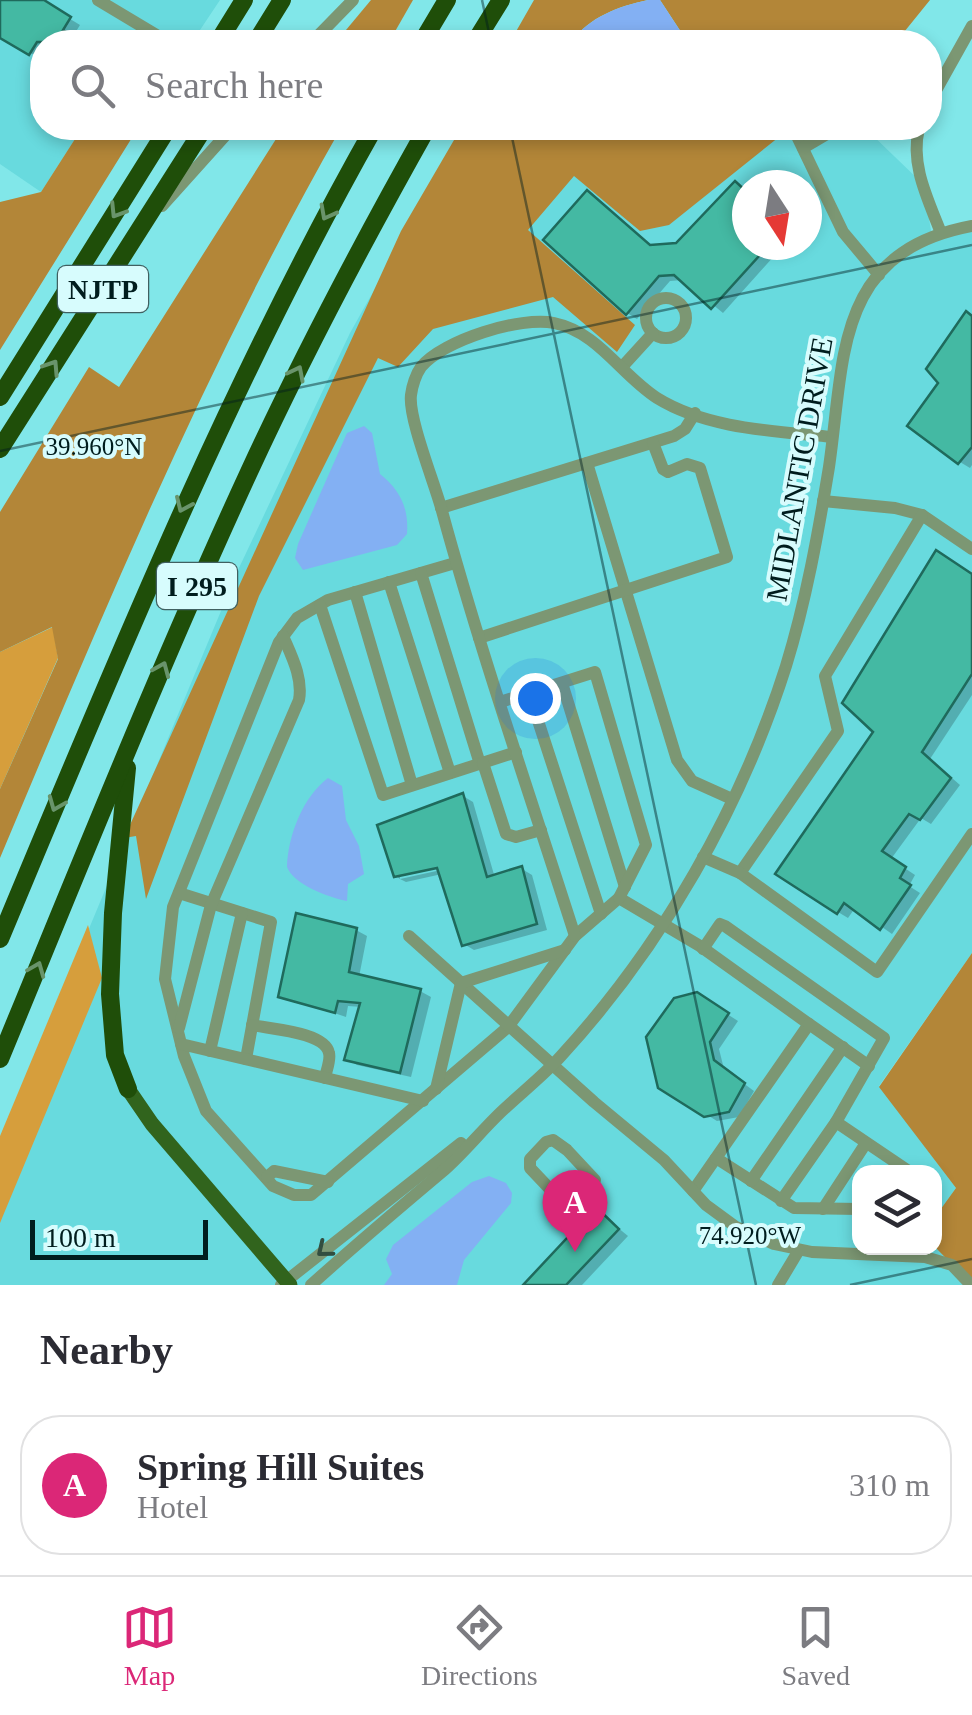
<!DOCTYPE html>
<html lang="en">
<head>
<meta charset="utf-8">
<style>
	body { margin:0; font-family:"Times New Roman",serif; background:#f7f7f7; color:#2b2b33 }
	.controls { position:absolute; right:30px; bottom:30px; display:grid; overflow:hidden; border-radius:20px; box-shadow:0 5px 15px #0003 }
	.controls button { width:90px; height:90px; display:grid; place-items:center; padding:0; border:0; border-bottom:2px solid #e1e1e2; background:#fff; color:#2b2b33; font:50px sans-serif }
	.compass { position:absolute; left:732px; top:170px; width:90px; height:90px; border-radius:50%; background:#fff; box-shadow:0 5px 15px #0003; rotate:168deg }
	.scale { position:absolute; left:30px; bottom:25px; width:178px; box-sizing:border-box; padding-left:10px; border:5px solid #001d1e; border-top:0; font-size:28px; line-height:35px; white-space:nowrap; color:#001d1e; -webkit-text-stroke:8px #d7fcfd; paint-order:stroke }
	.you { position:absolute; left:535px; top:698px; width:35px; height:35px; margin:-25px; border:8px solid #fff; border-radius:50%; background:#1a73e8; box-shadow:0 0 0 15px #1a73e833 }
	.badge { display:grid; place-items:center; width:65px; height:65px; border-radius:50%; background:#db2777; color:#fff; font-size:32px; font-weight:700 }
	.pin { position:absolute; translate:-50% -82px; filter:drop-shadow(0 2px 5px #0008) }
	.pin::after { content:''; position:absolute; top:52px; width:35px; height:30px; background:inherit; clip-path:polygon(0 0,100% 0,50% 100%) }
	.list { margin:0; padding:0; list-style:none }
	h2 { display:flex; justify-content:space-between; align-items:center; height:130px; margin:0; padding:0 40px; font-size:42px }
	h2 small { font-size:32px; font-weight:400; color:#7c7c81 }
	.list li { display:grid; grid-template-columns:65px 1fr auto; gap:30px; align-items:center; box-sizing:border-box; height:140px; margin:0 20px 20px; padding:0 20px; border:2px solid #e1e1e2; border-radius:40px }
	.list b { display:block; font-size:38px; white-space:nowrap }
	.list p { margin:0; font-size:32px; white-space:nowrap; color:#7c7c81 }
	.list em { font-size:32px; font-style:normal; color:#7c7c81 }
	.icon { flex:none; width:55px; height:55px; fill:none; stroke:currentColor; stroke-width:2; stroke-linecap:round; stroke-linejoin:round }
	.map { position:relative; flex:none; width:972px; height:1285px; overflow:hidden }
	.search { position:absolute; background:#fff; box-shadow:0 5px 15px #0003; left:30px; right:30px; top:30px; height:110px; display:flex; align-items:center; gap:25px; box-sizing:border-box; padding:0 35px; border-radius:40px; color:#7c7c81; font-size:38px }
	.sheet { height:290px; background:#fff }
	nav { display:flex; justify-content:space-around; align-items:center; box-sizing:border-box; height:140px; border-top:2px solid #e1e1e2; background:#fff; font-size:28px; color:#7c7c81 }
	nav a { display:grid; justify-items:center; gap:5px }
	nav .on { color:#db2777 }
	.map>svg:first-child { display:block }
	.built { fill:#68dade; fill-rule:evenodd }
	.green { fill:#d69e3c }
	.forest { fill:#b38638 }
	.water { fill:#83b0f3 }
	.shadow { fill:#0003 }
	.building { fill:#44b9a3; stroke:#1f6a5c; stroke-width:2.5 }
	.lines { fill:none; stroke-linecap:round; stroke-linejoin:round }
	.minor { stroke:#7c9773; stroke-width:12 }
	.major { stroke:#31641d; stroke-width:15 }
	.highway { stroke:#1f4e09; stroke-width:18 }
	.oneway { stroke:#69946b }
	.oneway2 { stroke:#324e40 }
	.ticks { fill:none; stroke:#001d1e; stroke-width:2.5; stroke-opacity:0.45 }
	.labels { text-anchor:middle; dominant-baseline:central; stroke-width:8; stroke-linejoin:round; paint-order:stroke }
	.shield { fill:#d7fcfd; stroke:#406061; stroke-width:2.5 }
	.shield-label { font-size:28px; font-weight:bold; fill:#001d1e }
	.street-label { font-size:30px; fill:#001d1e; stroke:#d7fcfd }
	.ticks-label { font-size:25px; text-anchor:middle; fill:#001d1e; stroke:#d7fcfd; stroke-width:8; stroke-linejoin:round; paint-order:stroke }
</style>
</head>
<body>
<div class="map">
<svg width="972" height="1285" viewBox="0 0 972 1285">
	<rect width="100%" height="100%" fill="#81e7e9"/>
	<g class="built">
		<path d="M 0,0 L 220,0 L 192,42 L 42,42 L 42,128 L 82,128 L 41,192 L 0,164 Z"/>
		<path d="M 465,128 L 865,128 L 923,184 L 932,236 L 972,226 L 972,953 L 879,1086 L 956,1188 L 935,1217 L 934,1172 L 860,1172 L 860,1248 L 935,1247 L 971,1285 L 0,1285 L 0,1143 L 238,570 L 350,333 ZM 747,185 L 807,185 L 807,245 L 747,245 Z"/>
	</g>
	<g class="green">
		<path d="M 53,627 L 58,658 L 0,789 L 0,652 Z"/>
		<path d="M 88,925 L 102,978 L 0,1223 L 0,1136 Z"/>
	</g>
	<g class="forest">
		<path d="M 371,0 L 413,0 L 389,42 L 336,42 Z"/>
		<path d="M 534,0 L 648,0 C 620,6 588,17 572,42 L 510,42 Z"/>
		<path d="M 660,0 L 930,0 L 896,42 L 681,42 L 681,32 Z"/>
		<path d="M 82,128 L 138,128 L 0,350 L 0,202 L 41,192 Z"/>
		<path d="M 283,128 L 341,128 C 208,361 104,610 0,858 L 0,789 L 58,659 L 52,627 L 0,652 L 0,512 L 89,367 L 119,387 Z"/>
		<path d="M 461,128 L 577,128 L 599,132 L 615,128 L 782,128 L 784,133 L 669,225 L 640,231 L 574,176 L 528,230 L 635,325 L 617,352 L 553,297 L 433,329 L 398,367 L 378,358 L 259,596 L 146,899 L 136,836 L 124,838 L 401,231 Z"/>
		<path d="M 972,953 L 972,1285 L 935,1247 L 935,1217 L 956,1188 L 879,1087 Z"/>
	</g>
	<g class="water">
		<path d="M 648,0 L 660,0 L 681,32 L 681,42 L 572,42 C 588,17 620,6 648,0 Z"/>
		<path d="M 364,426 L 372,433 L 380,474 C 400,490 409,508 407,534 L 397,545 L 303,570 L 295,558 L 298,544 L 347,433 Z"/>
		<path d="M 328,778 L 342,786 L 346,820 L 359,846 L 364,874 L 348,884 L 347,901 C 328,897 294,885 287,867 C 288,835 303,797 328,778 Z"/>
		<path d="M 489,1176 L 506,1183 L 512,1193 L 511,1203 L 464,1260 L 457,1285 L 384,1285 L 392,1274 L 386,1259 L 393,1245 L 472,1182 Z"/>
	</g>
	<g class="shadow">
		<path d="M 0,0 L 39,0 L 80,25 L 72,38 L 79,42 L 42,42 L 41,59 L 0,35 Z"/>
		<path d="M 735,185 L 747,192 L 747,245 L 784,245 L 723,313 L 683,280 L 670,281 L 637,319 L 627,313 L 653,247 L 677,245 Z"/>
		<path d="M 972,318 L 972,465 L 970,468 L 960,462 L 941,382 Z"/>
		<path d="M 972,576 L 972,695 L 930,759 L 960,785 L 931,824 L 921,818 L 891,859 L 915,875 L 909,886 L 920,893 L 892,934 L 855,908 L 848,918 L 838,912 L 876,731 Z"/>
		<path d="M 463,796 L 473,802 L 495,878 L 522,869 L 532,875 L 547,930 L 474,950 L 464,944 L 442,874 L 406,882 L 400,879 L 450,868 L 449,863 L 400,873 L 400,879 L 396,876 Z"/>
		<path d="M 356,930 L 367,936 L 359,977 L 420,991 L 431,997 L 411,1077 L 357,1065 L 347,1059 L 362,1007 L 348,1006 L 346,1017 L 281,995 Z"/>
		<path d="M 696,994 L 738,1021 L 719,1049 L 724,1069 L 754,1091 L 739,1117 L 717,1121 L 660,1086 Z"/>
		<path d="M 596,1210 L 628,1236 L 582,1285 L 523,1285 Z"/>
	</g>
	<g class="building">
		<path d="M 0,0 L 44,0 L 71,17 L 63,30 L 83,42 L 37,42 L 29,55 L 0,38 Z"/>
		<path d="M 735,181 L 747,192 L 747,245 L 769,245 L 711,309 L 674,275 L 659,276 L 626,315 L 543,240 L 587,190 L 650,245 L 676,243 Z"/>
		<path d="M 966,311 L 972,316 L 972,447 L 958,464 L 907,426 L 938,383 L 926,369 Z"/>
		<path d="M 936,550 L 972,574 L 972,674 L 922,752 L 951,778 L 920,820 L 909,814 L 882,851 L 906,867 L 900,878 L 911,885 L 880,930 L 844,903 L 837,914 L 775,874 L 873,732 L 842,703 Z"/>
		<path d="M 463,793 L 487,877 L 522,866 L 537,924 L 462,946 L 437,868 L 394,877 L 377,825 Z"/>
		<path d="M 296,913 L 357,928 L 349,972 L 421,989 L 400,1073 L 344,1060 L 360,1003 L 338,1001 L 335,1013 L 278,997 Z"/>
		<path d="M 697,992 L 729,1013 L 710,1042 L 714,1060 L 745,1083 L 729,1112 L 704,1117 L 658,1088 L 646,1037 L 674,998 Z"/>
		<path d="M 596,1207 L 619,1229 L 566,1285 L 523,1285 Z"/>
	</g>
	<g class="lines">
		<g class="minor">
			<path d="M 98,0 L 168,42"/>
			<path d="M 312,42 L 353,0"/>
			<path d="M 930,101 L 972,26"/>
			<path d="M 793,128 L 843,232 L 879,275"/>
			<path d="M 919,128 C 910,165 928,199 941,233"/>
			<path d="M 803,148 L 837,128"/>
			<path d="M 162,206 L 232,128"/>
			<circle cx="666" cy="318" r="20"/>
			<path d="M 622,367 L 653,333"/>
			<path d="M 587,463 L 677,760 L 692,781 L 732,799"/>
			<path d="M 823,501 L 895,508 L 922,515 L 972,549"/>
			<path d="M 441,508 L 674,436 L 685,429 L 695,413"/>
			<path d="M 922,515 L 825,676 L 838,731 L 740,873 L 877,972 L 972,834"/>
			<path d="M 455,563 L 328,600 L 297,618 L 279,642 L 173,907 L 165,979 L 184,1056 L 206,1111 L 273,1186 L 294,1195 L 311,1195 L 508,1027 L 575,936 L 619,898 L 700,946 L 809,1024 L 693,1191"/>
			<path d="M 421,573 L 480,764"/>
			<path d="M 389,582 L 450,773"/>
			<path d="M 355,592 L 412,785"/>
			<path d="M 320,605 L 383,795 L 516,752"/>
			<path d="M 479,638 L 727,557 L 700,468 L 687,464 L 668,472 L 663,469 L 653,443"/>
			<path d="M 562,683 L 625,887"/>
			<path d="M 529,693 L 601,914"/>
			<path d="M 500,702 L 595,672 L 646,845 L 619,898"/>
			<path d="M 483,763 L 506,834 L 516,837 L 541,830"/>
			<path d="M 703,857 L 740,873"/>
			<path d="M 179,893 L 271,922 L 246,1059"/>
			<path d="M 409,936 L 594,1102 L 664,1160 L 706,1205 L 736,1227 L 774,1244 L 812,1252 L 925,1257 L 952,1265 L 971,1285"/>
			<path d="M 575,936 C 530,795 481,654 442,511 C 435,484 408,418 411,395 C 412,386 416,374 421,367 C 443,340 521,316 554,323 C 598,332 621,375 657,398 C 707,429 775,431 832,437"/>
			<path d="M 703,949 L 720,924 L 725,926 L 884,1038 L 836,1122 L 910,1172"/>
			<path d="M 809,1024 L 869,1066"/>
			<path d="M 252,1025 C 270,1029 325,1032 329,1053 C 331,1060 326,1071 325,1078"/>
			<path d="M 179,1028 L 211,905 L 299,700 C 303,678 292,657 283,636"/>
			<path d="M 181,1044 L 423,1101"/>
			<path d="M 210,1051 L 242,913"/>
			<path d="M 436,1089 L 461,983 L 565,950"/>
			<path d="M 716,1158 L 794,1208 L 860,1209"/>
			<path d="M 267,1177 L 274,1171 L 328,1182"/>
			<path d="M 751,1181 L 843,1047"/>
			<path d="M 781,1201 L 836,1122"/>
			<path d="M 566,1206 L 530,1168 L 530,1159 L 546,1142 L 553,1140 L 567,1150 L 595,1180"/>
			<path d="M 823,1209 L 866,1143"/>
			<path d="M 281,1285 L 461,1143"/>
			<path d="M 311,1285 C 354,1246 398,1209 442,1172 C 463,1154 481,1131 501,1112 C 521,1093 543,1076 561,1056 C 662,946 741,808 786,666 C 806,601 818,534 829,467 C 845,358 834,252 972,226"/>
			<path d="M 778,1285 L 799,1250"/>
		</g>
		<path class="major" d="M 128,1089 L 152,1124 L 290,1285"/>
		<g class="highway">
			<path d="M 218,42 L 244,0"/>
			<path d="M 256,42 L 282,0"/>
			<path d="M 422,42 L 447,0"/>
			<path d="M 475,42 L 501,0"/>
			<path d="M 0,397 L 168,128"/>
			<path d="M 0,449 L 204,128"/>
			<path d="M 127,768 L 113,913 L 110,994 L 115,1055 L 128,1089"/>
			<path d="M 0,939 C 115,664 227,388 374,128"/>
			<path d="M 0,1059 C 81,863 160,665 249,472 C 303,355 364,240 427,128"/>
		</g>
	</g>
	<defs><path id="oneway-chevron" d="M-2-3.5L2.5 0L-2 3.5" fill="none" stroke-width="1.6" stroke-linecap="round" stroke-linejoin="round" transform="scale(2.5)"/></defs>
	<g class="oneway">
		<use href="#oneway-chevron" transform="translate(117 211) rotate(122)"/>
		<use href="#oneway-chevron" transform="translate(327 213) rotate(118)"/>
		<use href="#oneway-chevron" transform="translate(52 367) rotate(-57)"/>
		<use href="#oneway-chevron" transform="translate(297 373) rotate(-63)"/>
		<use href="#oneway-chevron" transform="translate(183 505) rotate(114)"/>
		<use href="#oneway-chevron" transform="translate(162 669) rotate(-67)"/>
		<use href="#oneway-chevron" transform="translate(56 804) rotate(112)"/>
		<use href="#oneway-chevron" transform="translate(37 969) rotate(-68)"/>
	</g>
	<use class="oneway2" href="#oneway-chevron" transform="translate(324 1250) rotate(141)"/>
	<path class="ticks" d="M 482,0 L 491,42M 510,128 L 756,1285M 0,451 L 972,245M 850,1285 L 972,1259"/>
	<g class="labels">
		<g class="shield">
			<rect x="58" y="266" width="90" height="46" rx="8"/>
			<rect x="157" y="563" width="80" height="46" rx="8"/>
		</g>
		<g class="shield-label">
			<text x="103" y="289">NJTP</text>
			<text x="197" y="586">I 295</text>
		</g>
		<g class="street-label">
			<text transform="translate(799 469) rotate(-80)">MIDLANTIC DRIVE</text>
		</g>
	</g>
	<g class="ticks-label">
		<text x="94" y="455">39.960°N</text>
		<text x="750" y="1244">74.920°W</text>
	</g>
</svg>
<div class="controls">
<button><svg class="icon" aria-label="layers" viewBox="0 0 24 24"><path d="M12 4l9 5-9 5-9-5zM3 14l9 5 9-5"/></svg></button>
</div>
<svg class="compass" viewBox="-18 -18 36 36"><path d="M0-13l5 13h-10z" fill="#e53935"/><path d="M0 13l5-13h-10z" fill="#7c7c81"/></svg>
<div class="scale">100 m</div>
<div class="you"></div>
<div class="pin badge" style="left:575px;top:1252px">A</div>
<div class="search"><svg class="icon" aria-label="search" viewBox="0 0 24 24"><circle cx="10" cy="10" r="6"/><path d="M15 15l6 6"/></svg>Search here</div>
</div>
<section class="sheet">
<h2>Nearby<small></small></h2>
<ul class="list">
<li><span class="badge">A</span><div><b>Spring Hill Suites</b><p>Hotel</p></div><em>310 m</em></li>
</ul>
</section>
<nav>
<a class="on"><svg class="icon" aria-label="map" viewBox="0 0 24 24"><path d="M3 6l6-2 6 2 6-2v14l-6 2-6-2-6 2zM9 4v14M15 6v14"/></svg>Map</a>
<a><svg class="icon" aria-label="directions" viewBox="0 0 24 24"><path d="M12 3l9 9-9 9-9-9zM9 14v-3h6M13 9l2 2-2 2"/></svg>Directions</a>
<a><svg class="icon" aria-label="saved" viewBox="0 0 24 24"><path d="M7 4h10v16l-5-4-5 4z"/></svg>Saved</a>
</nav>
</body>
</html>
